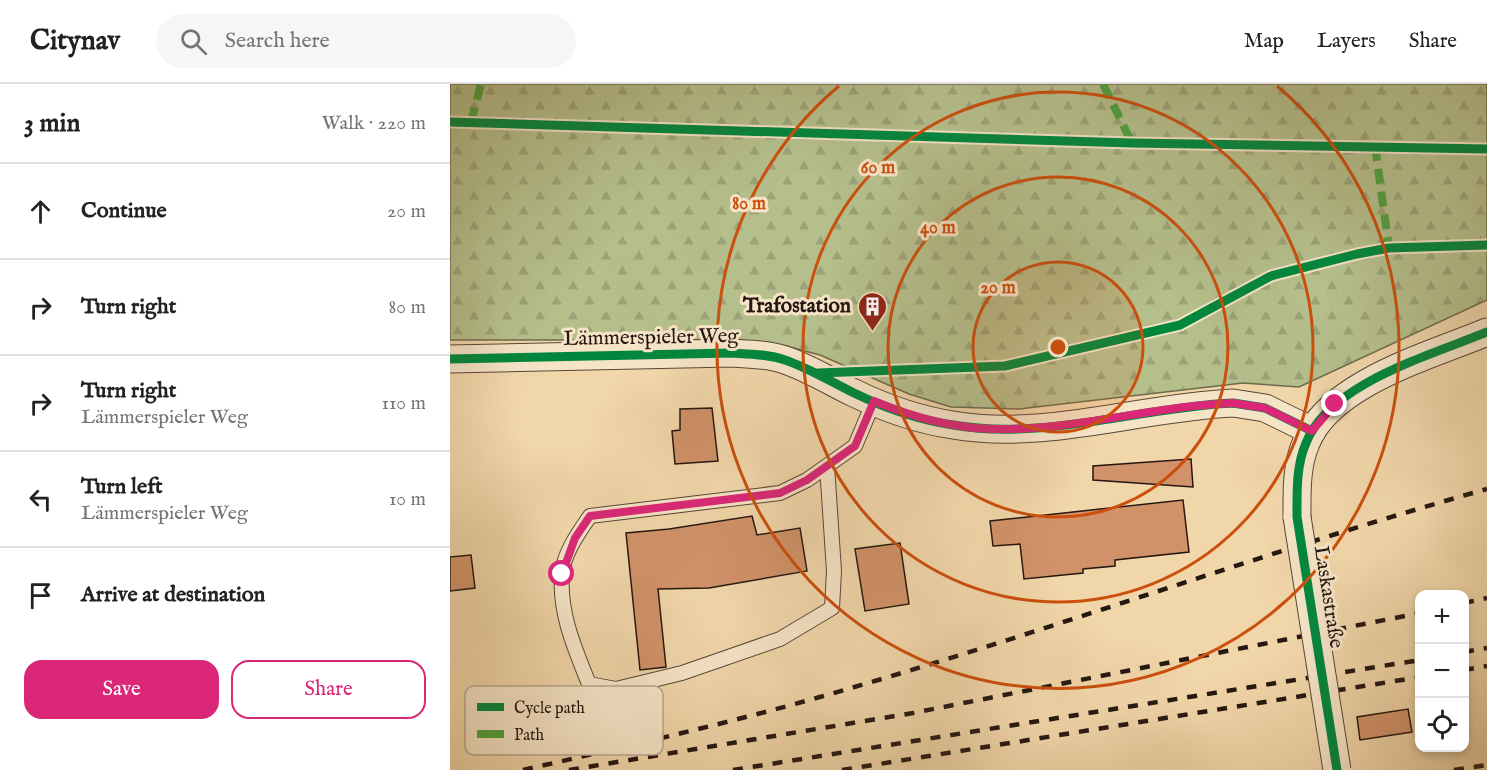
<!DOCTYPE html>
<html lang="en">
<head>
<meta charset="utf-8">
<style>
	body { margin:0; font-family:"IM FELL English",serif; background:#f6f6f6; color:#222 }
	.controls { position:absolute; right:18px; bottom:18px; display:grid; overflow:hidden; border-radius:12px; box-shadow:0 3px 9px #0003 }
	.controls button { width:54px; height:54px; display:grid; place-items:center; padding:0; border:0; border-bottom:2px solid #e0e0e0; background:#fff; color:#222; font:30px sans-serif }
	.stop { position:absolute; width:18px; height:18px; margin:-14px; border:4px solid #db2777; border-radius:50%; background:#fff }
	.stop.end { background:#db2777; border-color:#fff; box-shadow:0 2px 6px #0008 }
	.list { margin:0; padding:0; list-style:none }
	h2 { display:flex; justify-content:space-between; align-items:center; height:78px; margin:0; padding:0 24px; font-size:26px }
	h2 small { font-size:20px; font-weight:400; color:#767676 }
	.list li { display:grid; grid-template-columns:39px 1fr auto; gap:18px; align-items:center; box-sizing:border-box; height:96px; padding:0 24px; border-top:2px solid #e0e0e0 }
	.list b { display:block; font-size:22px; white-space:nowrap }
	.list p { margin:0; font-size:20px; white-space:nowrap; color:#767676 }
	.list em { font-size:20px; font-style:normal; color:#767676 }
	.actions { display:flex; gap:12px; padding:18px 24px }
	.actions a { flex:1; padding:14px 0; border:2px solid #db2777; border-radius:18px; text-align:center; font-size:21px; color:#db2777 }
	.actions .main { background:#db2777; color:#fff }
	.icon { flex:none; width:33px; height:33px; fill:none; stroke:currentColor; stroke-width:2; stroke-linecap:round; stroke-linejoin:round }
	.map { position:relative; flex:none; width:1037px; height:686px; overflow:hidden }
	header { display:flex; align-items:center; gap:36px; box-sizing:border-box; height:84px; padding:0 30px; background:#fff; border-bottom:2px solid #e0e0e0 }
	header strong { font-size:28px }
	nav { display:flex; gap:33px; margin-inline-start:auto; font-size:21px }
	.search { width:420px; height:54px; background:#f6f6f6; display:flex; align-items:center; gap:15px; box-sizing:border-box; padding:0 21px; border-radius:33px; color:#767676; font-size:22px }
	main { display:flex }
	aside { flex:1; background:#fff }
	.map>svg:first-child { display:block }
	.forest { fill:url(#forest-firs); stroke:#6d6b4e; stroke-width:1.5 }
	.building { fill:#d19269; stroke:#251711; stroke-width:1.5 }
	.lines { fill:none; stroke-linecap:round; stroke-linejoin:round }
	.lane-casing { stroke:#584737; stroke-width:16 }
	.street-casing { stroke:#584737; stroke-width:29 }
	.lane { stroke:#f6e4c7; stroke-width:14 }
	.street { stroke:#f6e4c7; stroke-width:27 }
	.rail { stroke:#251711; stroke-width:4.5; stroke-dasharray:10 10; stroke-linecap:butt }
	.street-bridge-casing { stroke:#584737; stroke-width:29; stroke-linecap:butt }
	.street-bridge { stroke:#f6e4c7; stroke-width:27 }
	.quiet { stroke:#50a13f; stroke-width:8; stroke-dasharray:15 8; stroke-linecap:butt }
	.cycleway-casing { stroke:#f6e4c7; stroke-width:13 }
	.cycleway { stroke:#00873e; stroke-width:9 }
	.route { stroke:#db2777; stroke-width:8 }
	.ring { fill:none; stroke:#cb4f0d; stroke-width:3 }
	.labels { text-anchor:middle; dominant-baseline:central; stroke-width:6; stroke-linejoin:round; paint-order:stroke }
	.poi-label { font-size:21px; font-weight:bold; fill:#251711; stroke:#f6e4c7; text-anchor:end }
	.street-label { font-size:21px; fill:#251711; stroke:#f6e4c7 }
	.key { fill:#f6e4c7; stroke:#b7a690; stroke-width:1.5 }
	.key-label { font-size:16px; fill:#251711 }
	.centre { fill:#cb4f0d; stroke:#f6e4c7; stroke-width:3 }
	.ring-label { font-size:18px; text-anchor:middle; font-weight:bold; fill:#cb4f0d; stroke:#f6e4c7; stroke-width:6; stroke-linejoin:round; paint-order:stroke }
</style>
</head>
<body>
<header>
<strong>Citynav</strong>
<div class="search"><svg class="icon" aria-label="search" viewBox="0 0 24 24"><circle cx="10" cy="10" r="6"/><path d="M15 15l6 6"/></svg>Search here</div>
<nav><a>Map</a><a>Layers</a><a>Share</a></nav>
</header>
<main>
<aside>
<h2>3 min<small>Walk · 220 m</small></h2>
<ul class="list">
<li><svg class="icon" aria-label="ahead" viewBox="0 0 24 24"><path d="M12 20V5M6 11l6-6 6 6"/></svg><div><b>Continue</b></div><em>20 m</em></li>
<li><svg class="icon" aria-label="right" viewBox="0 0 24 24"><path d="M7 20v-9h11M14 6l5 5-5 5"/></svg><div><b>Turn right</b></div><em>80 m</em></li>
<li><svg class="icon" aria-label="right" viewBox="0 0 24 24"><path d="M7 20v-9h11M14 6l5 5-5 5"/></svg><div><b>Turn right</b><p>Lämmerspieler Weg</p></div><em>110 m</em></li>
<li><svg class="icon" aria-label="left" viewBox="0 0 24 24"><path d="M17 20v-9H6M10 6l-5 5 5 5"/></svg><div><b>Turn left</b><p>Lämmerspieler Weg</p></div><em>10 m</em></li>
<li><svg class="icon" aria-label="arrive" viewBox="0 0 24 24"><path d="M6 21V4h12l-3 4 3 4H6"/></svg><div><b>Arrive at destination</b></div></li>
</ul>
<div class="actions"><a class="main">Save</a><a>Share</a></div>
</aside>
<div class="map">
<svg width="1037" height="686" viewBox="0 0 1037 686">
	<defs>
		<pattern id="forest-firs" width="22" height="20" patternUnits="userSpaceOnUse" patternTransform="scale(1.5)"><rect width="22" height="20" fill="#b5bf8c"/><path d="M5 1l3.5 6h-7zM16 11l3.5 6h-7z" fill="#9ca378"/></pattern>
	</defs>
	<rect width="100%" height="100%" fill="#f1d6a9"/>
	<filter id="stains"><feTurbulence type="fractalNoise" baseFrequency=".00333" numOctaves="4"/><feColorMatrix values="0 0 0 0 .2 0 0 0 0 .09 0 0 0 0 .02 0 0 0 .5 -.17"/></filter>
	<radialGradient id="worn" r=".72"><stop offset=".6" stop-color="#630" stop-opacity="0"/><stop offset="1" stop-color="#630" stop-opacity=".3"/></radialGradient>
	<path class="forest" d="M 0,0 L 1037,0 L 1037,216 L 849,303 L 793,299 L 569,325 L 501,323 L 459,310 L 370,271 L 336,262 L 284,256 L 0,256 Z"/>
	<g class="building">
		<path d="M 262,324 L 268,377 L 225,380 L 222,347 L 230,346 L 230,325 Z"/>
		<path d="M 741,375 L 743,403 L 643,396 L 643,382 Z"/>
		<path d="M 733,416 L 739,468 L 665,476 L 665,482 L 633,485 L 633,489 L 574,495 L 570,460 L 543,462 L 540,437 Z"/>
		<path d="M 302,432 L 307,451 L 350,444 L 357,487 L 259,504 L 208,505 L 216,583 L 190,586 L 176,449 L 219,445 Z"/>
		<path d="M 450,459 L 459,520 L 415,527 L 405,465 Z"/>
		<path d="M 21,471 L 25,504 L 0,507 L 0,473 Z"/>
		<path d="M 958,625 L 962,648 L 910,656 L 907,633 Z"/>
	</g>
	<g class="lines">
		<defs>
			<path id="lane" d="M 377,382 L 384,487 L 382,524 L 330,555 L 232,589 L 166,605 L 139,600 C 125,565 109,529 112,491 C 113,470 129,448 140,432 L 330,409 L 357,396 L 405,362 L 424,317"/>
			<g id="street">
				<path d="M 0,275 L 281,269 C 298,270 318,270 335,276 C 359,284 381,298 404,309 C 435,324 469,336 503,341 C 595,357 691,323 783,319 L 815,324 L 862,347"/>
				<path d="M 847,433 C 847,408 846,382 856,359 C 879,299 982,271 1037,248"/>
			</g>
		</defs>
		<use href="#lane" class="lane-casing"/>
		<use href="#street" class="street-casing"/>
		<use href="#lane" class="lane"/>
		<use href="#street" class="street"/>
		<g class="rail">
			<path d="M 1014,519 L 1037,514"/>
			<path d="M 1014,568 L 1037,564"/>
			<path d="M 1014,586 L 1037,582"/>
			<path d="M 73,686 C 183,661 293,636 401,604 C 614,542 823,465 1037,405"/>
			<path d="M 119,686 L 463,629 L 970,529"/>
			<path d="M 283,686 L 970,576"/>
			<path d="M 392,686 L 970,593"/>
			<path d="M 1004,686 L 1037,681"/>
		</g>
		<defs>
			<path id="street-bridge" d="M 847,433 L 887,686"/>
		</defs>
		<use href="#street-bridge" class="street-bridge-casing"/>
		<use href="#street-bridge" class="street-bridge"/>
		<g class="quiet">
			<path d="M 653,0 L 682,59"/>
			<path d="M 21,38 L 31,0"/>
			<path d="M 925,62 L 939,164"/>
		</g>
		<defs>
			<g id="cycleway">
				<path d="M 0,38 L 682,59 L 1037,65"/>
				<path d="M 0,275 L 281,269 C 298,270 318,270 335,276 C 359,284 381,298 404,309 C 435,324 469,336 503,341 C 595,357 691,323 783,319 L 815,324 L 862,347"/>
				<path d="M 368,289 L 555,282 L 730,241 L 821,192 L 907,170 L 939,164 L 1037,161"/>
				<path d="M 887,686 L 847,433 C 847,408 846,382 856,359 C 879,299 982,271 1037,248"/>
			</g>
		</defs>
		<use href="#cycleway" class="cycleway-casing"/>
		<use href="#cycleway" class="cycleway"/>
	</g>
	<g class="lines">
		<path class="route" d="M 112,490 L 125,454 L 140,432 L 330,409 L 357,396 L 405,362 L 424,317 C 462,333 501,344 543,345 C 623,347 703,322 783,319 L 815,324 L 862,347 L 885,320"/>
	</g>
	<circle cx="608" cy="263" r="85" fill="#cb4f0d" fill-opacity=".12"/>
	<g class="ring">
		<circle cx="608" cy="263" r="85"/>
		<circle cx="608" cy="263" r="170"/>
		<circle cx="608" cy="263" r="255"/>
		<path d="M827 2A341 341 0 1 1 389 2"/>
	</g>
	<defs>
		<symbol id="building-pin" viewBox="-11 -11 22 30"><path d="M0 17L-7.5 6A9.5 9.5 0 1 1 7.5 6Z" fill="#8f2418" stroke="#f6e4c7"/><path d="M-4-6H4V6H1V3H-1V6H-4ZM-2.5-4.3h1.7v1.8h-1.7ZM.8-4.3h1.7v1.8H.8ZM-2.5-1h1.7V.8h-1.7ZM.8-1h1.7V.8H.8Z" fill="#fff"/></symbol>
	</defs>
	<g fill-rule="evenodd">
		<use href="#building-pin" x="406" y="206" width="33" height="45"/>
	</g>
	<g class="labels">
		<g class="poi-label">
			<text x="401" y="222">Trafostation</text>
		</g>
		<g class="street-label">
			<text transform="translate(201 254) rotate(-1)">Lämmerspieler Weg</text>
			<text transform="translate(878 513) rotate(81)">Laskastraße</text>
		</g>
	</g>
	<rect x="15" y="602" width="198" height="69" rx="9" class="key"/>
	<rect x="27" y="619" width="27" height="8" fill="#00873e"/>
	<rect x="27" y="646" width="27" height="8" fill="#50a13f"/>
	<g class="key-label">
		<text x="64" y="629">Cycle path</text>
		<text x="64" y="656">Path</text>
	</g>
	<circle cx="608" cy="263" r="9" class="centre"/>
	<g class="ring-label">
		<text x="428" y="89">60 m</text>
		<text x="299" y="125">80 m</text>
		<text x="488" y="149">40 m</text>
		<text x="548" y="209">20 m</text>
	</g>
	<rect width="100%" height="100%" filter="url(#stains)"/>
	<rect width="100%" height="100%" fill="url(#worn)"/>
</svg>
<div class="controls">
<button>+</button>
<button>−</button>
<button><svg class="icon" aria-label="locate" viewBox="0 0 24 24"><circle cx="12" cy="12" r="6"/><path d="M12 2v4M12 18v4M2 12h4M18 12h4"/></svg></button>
</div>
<div class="stop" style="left:112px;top:490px"></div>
<div class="stop end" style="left:885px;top:320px"></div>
</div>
</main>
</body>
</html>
